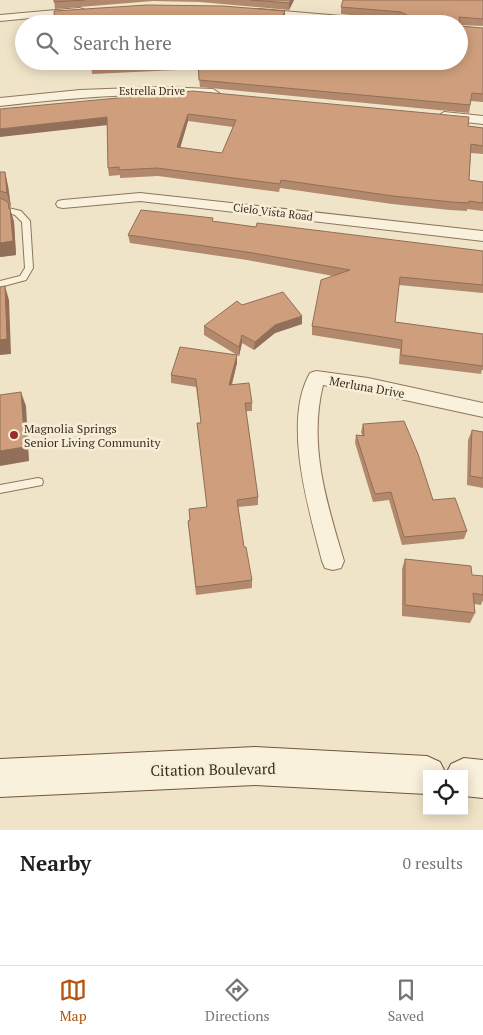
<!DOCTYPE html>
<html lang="en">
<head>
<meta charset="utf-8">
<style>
	body { margin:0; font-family:"PT Serif",serif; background:#f6f6f6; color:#202124 }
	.controls { position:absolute; right:15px; bottom:15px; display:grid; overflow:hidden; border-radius:0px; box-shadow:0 2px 12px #0003 }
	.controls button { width:45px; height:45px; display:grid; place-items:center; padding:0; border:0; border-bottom:1px solid #e0e0e0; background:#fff; color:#202124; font:25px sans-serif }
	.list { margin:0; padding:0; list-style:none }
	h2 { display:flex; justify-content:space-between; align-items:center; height:65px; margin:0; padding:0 20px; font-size:21px }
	h2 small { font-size:16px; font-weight:400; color:#757577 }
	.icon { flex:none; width:28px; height:28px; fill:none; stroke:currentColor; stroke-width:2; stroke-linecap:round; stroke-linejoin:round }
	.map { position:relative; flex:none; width:483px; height:830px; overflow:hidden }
	.search { position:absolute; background:#fff; box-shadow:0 2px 12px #0003; left:15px; right:15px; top:15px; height:55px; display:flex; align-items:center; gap:12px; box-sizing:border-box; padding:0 18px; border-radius:28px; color:#757577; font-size:19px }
	.sheet { height:135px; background:#fff }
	nav { display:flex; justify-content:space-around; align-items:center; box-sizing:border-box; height:70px; border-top:1px solid #e0e0e0; background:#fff; font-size:14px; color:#757577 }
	nav a { display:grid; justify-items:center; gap:2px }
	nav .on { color:#b45309 }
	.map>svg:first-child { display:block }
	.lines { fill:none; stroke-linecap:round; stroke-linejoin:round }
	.service-casing { stroke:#8d765c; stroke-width:2 }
	.minor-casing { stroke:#8d765c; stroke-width:2 }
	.secondary-casing { stroke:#6f573f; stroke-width:2 }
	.service { fill:#faf1dc; fill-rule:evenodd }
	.minor { fill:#faf1dc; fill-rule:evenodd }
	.secondary { fill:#faf1dc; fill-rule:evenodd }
	.wall { fill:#b2896c; fill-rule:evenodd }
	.shaded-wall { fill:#916f58 }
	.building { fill:#cf9f7d; stroke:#916f58; fill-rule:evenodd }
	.poi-dot { fill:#9e2a2b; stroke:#f7eed8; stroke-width:2 }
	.labels { text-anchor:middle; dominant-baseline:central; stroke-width:5; stroke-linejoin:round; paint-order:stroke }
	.far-street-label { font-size:11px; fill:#3d2e20; stroke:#f7eed8 }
	.street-label { font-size:12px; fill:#3d2e20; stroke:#f7eed8 }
	.poi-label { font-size:12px; fill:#3d2e20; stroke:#f7eed8; text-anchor:start }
	.near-street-label { font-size:15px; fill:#3d2e20; stroke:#f7eed8 }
</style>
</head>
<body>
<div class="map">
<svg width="483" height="830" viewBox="0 0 483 830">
	<rect width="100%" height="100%" fill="#f0e4c8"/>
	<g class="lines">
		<defs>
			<g id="service">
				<path d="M 0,206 L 21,211 L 30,221 L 33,268 L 26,280 L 0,287 L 0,281 L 20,276 L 25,268 L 22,222 L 15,215 L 0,210 Z"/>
				<path d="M 38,478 L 42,479 L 43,482 L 42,485 L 0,493 L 0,485 Z"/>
			</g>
			<g id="minor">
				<path d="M 79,8 L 83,9 L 84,11 L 83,13 L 0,21 L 0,15 Z"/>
				<path d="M 259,9 L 400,21 L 405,24 L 359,24 L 255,14 L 254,12 L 255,10 Z"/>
				<path d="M 160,87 L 213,89 L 219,93 L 213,97 C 141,91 71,98 0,106 L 0,98 L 80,90 Z"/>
				<path d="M 444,112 L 483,116 L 483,124 L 439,119 L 438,116 Z"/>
				<path d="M 140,193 L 483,231 L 483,241 L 140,201 L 63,208 L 58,207 L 56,204 L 58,201 L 63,200 Z"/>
				<path d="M 316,371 L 368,378 L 483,403 L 483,417 L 368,392 L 323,385 C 308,445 327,504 344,561 L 341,568 L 333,570 L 325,568 L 322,561 C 309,510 282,422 310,373 Z"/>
			</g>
			<g id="secondary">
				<path d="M 255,747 L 427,756 L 440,762 L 446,774 L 427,774 L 427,794 L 255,785 L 0,797 L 0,759 Z"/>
				<path d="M 464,758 L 483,760 L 483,798 L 464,796 L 464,774 L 446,774 L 451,764 Z"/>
			</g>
		</defs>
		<use href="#service" class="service-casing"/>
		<use href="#minor" class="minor-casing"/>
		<use href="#secondary" class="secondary-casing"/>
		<use href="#service" class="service"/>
		<use href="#minor" class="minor"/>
		<use href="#secondary" class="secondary"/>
	</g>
	<g class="wall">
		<path d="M 54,0 L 294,0 L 289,10 L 200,2 L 153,1 L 55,9 Z"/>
		<path d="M 483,0 L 483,26 L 460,25 L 460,26 L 483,28 L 483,102 L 471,101 L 469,113 L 200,87 L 198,69 L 92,74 L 91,61 L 459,61 L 371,17 L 341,14 L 341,7 Z"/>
		<path d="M 193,91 L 483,128 L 483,154 L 471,153 L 469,180 L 483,182 L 483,211 L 467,209 L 467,211 L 450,210 L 392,204 L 280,188 L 279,192 L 158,176 L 120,178 L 120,175 L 109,176 L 108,168 L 107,125 ZM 188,121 L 233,127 L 222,153 L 180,148 Z"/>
		<path d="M 0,172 L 5,172 L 8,186 L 11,207 L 9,206 L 10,208 L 14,222 L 16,255 L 0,257 Z"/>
		<path d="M 214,222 L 256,227 L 483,251 L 483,293 L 399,285 L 395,322 L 483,334 L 483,370 L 482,370 L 481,374 L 399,364 L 400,349 L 312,335 L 312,326 L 333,276 L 247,260 L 130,243 L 128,235 Z"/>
		<path d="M 242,305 L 302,316 L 302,324 L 275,333 L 254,350 L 242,343 L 239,356 L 237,355 L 237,363 L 232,385 L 252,403 L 252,411 L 246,411 L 258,497 L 258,505 L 238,507 L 244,547 L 252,580 L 252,588 L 196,595 L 188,521 L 190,520 L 207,507 L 198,431 L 197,423 L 201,423 L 196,387 L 171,383 L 171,375 L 237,355 L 204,335 L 204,326 Z"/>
		<path d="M 363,424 L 433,500 L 467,531 L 464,539 L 402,545 L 389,500 L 373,502 L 355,443 L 356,435 L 362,435 L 361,432 Z"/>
		<path d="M 472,430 L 483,432 L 483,488 L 467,485 L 468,440 Z"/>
		<path d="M 405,559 L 472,575 L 483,576 L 483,600 L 481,605 L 474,604 L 475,613 L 470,623 L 402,616 L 402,569 Z"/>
	</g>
	<g class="shaded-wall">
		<path d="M 291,0 L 294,0 L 289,10 L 289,3 Z"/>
		<path d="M 285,11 L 285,18 L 282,24 L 280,22 Z"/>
		<path d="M 188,114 L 188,121 L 178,155 L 177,147 Z"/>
		<path d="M 107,117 L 108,125 L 0,137 L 0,129 Z"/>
		<path d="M 5,172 L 8,186 L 11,207 L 7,193 Z"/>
		<path d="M 8,202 L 14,222 L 16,255 L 0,257 L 0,243 L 9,209 Z"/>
		<path d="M 5,286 L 9,300 L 11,354 L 0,355 L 0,340 Z"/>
		<path d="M 302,316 L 302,324 L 275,333 L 254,350 L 255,342 L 275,325 Z"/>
		<path d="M 242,335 L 242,343 L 239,356 L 239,347 Z"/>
		<path d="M 237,355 L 237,363 L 229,393 L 229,385 Z"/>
		<path d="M 21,392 L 26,406 L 29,461 L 0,466 L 0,451 Z"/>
	</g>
	<g class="building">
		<path d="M 54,0 L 85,0 L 54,2 Z"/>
		<path d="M 251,0 L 291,0 L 289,3 Z"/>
		<path d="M 343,0 L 483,0 L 483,19 L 459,17 L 460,26 L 483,28 L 483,94 L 472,93 L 470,105 L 199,80 L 198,61 L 459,61 L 459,24 L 336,24 L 339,16 L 408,18 L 407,15 L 401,12 L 341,7 Z"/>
		<path d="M 147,5 L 223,6 L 285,11 L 280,22 L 304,24 L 55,24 L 54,11 Z"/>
		<path d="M 91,61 L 193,61 L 91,66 Z"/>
		<path d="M 193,91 L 469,117 L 468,126 L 483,128 L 483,146 L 471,144 L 469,180 L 483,182 L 483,203 L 469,201 L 469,203 L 452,202 L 393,196 L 281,180 L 280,184 L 157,168 L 119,170 L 119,167 L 108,168 L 107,117 L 0,129 L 0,109 ZM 188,114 L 236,120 L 222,153 L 177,147 Z"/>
		<path d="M 0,172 L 5,172 L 7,193 L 0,191 Z"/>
		<path d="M 0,198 L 8,202 L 9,209 L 10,208 L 13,241 L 0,243 Z"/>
		<path d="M 141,210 L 213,218 L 212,221 L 256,227 L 257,223 L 483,251 L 483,285 L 400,277 L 395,322 L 483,334 L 483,366 L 401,355 L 402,340 L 312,326 L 321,280 L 350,270 L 247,252 L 128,235 Z"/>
		<path d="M 5,286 L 7,339 L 0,340 L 0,287 Z"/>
		<path d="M 283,292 L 302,316 L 275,325 L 255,342 L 242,335 L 239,347 L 204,326 L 237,301 L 242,305 Z"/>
		<path d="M 180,347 L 237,355 L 229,385 L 249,383 L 252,403 L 245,403 L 258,497 L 237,500 L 244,547 L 246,547 L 252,580 L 196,587 L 188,521 L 190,520 L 189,509 L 207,507 L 197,423 L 201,423 L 196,379 L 171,375 Z"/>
		<path d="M 21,392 L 25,447 L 0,451 L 0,395 Z"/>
		<path d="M 404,421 L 418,454 L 433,500 L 455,498 L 467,531 L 404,537 L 391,492 L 375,494 L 356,435 L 364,436 L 363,424 Z"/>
		<path d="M 472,430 L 483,432 L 483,478 L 470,476 Z"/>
		<path d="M 405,559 L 471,566 L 472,575 L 483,576 L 483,595 L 473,593 L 475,613 L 405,605 Z"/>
	</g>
	<circle class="poi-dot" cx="14" cy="435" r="5"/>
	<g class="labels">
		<g class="far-street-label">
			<text x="152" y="91">Estrella Drive</text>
			<text transform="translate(273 212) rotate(7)">Cielo Vista Road</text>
		</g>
		<g class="street-label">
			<text transform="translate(367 387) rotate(10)">Merluna Drive</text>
		</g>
		<g class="poi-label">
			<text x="24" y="428">Magnolia Springs<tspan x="24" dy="14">Senior Living Community</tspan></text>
		</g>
		<g class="near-street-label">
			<text transform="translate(213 769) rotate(-1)">Citation Boulevard</text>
		</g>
	</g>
</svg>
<div class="controls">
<button><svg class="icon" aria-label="locate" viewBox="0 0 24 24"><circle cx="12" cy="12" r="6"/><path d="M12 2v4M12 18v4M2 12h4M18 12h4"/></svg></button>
</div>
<div class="search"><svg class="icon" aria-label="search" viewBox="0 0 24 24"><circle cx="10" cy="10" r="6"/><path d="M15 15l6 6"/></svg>Search here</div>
</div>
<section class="sheet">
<h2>Nearby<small>0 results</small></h2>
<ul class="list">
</ul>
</section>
<nav>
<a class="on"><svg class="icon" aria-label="map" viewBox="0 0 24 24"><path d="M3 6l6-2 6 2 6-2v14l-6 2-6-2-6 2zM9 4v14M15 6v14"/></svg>Map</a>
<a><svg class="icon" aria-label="directions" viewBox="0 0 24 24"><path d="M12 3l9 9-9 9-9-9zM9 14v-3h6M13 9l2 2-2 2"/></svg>Directions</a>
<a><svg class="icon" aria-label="saved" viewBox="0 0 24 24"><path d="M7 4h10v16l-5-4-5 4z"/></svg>Saved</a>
</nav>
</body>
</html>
